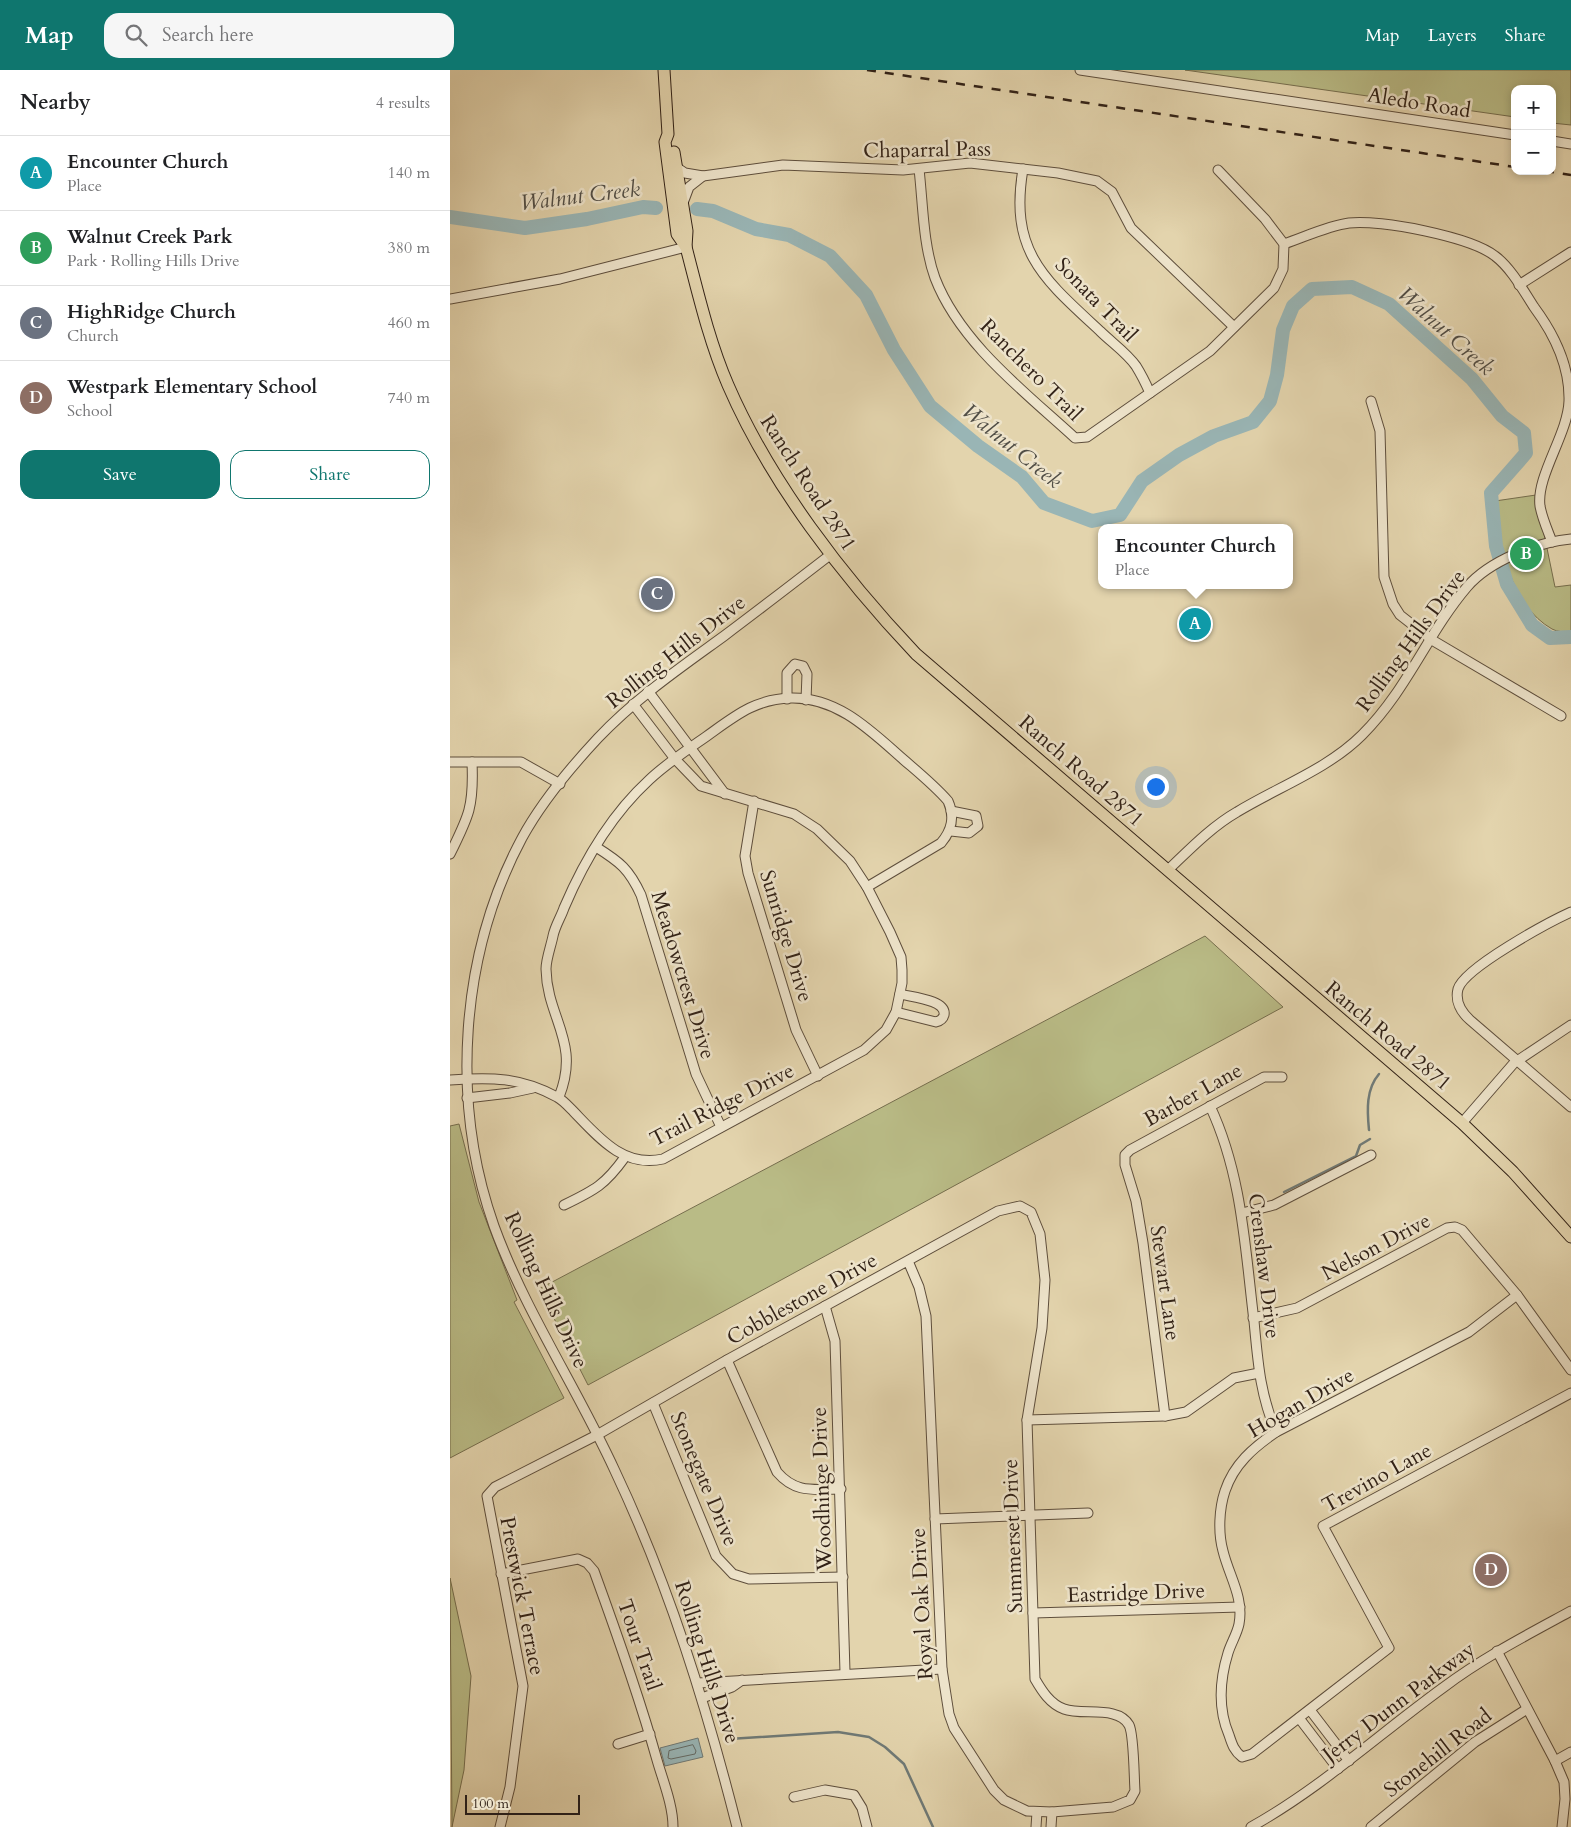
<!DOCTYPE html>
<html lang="en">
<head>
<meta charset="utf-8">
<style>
	body { margin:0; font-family:Cardo,serif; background:#f6f6f6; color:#202124 }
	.controls { position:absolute; right:15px; top:15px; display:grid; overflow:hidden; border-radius:10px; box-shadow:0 2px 8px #0003 }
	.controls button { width:45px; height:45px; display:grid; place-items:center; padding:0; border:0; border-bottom:1px solid #e0e0e0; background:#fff; color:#202124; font:25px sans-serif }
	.scale { position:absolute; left:15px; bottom:12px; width:115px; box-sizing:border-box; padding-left:5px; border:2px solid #322217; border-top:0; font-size:14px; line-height:18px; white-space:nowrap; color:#322217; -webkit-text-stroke:4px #ede3ca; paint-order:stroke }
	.you { position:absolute; left:705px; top:716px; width:18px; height:18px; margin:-12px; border:4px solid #fff; border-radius:50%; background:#1a73e8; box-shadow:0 0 0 8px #1a73e833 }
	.badge { display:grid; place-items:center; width:32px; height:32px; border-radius:50%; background:#0f766e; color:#fff; font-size:16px; font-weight:700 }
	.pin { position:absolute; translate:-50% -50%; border:2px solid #fff; box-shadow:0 1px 5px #0006 }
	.popup { position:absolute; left:648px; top:454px; width:195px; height:65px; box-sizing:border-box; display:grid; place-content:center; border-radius:10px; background:#fff; filter:drop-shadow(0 1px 4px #0005); font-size:16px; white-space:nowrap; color:#757577 }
	.popup b { font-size:19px; color:#202124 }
	.popup::after { content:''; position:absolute; left:50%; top:100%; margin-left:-10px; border:10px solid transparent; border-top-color:#fff }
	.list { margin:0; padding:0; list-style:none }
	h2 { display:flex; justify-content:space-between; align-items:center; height:65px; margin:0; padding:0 20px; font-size:21px }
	h2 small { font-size:16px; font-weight:400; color:#757577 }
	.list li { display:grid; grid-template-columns:32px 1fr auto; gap:15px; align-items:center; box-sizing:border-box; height:75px; padding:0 20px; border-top:1px solid #e0e0e0 }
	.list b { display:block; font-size:19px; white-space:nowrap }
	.list p { margin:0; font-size:16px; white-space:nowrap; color:#757577 }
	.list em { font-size:16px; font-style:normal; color:#757577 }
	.actions { display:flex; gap:10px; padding:15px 20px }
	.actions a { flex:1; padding:11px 0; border:1px solid #0f766e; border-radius:15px; text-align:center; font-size:18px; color:#0f766e }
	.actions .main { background:#0f766e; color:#fff }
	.icon { flex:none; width:28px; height:28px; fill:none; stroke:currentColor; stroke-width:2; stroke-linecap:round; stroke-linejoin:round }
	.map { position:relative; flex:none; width:1121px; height:1757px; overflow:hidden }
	header { display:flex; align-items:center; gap:30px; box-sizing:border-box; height:70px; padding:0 25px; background:#0f766e; color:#fff }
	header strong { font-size:24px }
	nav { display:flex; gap:28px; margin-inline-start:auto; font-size:18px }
	.search { width:350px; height:45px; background:#f6f6f6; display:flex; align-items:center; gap:12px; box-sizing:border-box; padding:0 18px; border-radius:15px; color:#757577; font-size:19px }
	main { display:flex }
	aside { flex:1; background:#fff }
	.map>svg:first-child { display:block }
	.green { fill:#b9bb86; stroke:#766e4e }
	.water { fill:#99b5b5; stroke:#707a76 }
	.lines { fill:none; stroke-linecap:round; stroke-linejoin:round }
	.shore { stroke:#666c66; stroke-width:1 }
	.stream { stroke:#707a76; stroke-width:2.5 }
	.river { stroke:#99b5b5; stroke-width:14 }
	.minor-casing { stroke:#5e4e3c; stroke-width:11 }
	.major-casing { stroke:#322217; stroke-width:13 }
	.minor { stroke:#ede3ca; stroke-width:9 }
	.major { stroke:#e3d4ad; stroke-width:11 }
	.rail { stroke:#322217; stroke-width:2.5; stroke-dasharray:9 9; stroke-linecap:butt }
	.labels { text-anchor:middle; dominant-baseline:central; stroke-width:5; stroke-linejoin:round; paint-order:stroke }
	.street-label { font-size:21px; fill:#322217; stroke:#ede3ca }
	.water-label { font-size:22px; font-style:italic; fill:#514e46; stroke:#ede3ca }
</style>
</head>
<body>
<header>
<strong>Map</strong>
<div class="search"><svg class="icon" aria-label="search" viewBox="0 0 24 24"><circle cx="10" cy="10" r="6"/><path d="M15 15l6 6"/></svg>Search here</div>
<nav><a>Map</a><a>Layers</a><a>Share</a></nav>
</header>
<main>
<aside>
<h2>Nearby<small>4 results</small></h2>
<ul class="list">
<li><span class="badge" style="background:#0f9aa8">A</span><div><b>Encounter Church</b><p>Place</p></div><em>140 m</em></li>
<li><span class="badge" style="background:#2e9e5b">B</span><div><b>Walnut Creek Park</b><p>Park · Rolling Hills Drive</p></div><em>380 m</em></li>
<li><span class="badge" style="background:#6b7280">C</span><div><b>HighRidge Church</b><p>Church</p></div><em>460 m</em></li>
<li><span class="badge" style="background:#8d6e63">D</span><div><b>Westpark Elementary School</b><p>School</p></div><em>740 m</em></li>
</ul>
<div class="actions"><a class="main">Save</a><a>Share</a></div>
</aside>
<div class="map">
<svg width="1121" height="1757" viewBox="0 0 1121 1757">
	<rect width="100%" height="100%" fill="#e3d4ad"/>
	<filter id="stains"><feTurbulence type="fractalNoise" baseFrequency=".004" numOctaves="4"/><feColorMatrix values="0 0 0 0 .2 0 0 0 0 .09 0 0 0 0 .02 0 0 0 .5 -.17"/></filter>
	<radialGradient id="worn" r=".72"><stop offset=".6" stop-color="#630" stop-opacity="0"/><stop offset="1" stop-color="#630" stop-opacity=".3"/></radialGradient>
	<g class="green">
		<path d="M 735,0 L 1121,0 L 1121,55 L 1102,53 L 1102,19 L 1065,19 L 1065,47 Z"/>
		<path d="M 1086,425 L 1105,517 L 1121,515 L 1121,562 C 1115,562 1107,562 1102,559 C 1060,535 1049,475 1045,431 Z"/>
		<path d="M 755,866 L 833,937 L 138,1315 L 89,1219 Z"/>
		<path d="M 9,1054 L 29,1132 L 67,1230 L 64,1232 L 114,1328 L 0,1388 L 0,1056 Z"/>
		<path d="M 0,1508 L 21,1606 L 14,1700 L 2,1757 Z"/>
	</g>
	<path class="water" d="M 248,1668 L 253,1687 L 215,1696 L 210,1678 Z"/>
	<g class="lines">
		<path class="shore" d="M 243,1675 L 246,1681 L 245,1684 L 221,1689 L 218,1688 L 219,1681 Z"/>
		<g class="stream">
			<path d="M 919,1060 C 917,1040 916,1019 929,1004"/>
			<path d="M 834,1122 L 906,1086 L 910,1075 L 920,1069"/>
			<path d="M 279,1669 L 388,1662 L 419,1667 L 435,1677 L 454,1694 L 483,1757"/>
		</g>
		<g class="river">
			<path d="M 247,139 L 263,141 L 306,159 L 339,165 L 380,186 L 416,225 L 444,280 L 480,336 L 528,376 L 572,407 L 594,433 L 642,451 L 670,445 L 692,411 L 729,385 L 764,366 L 803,352 L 820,331 L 827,305 L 833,260 L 843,236 L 862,219 L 902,217 L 939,234 L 1022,309 L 1052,346 L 1074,363 L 1076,383 L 1041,423 L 1046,476 L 1057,514 L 1082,555 L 1100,568 L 1121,567"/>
			<path d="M 0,147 L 75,158 L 137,149 L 193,137 L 206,138"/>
		</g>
		<defs>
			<g id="minor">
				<path d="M 630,0 L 1065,65"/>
				<path d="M 1102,71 L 1121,74"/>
				<path d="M 226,97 L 235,103 L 253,106 L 333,95 L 453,100 L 520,93 L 608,103 L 647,111 L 662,122 L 681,158 L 784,257"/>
				<path d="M 469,99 C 473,134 473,175 485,208 C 510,273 575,322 625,368 L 637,367 L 760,281 L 824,218 L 833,199 L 834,174 L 815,149 L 768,100"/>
				<path d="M 573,99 C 559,182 594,209 650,261 C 661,272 677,283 686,296 C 691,304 696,314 700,323"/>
				<path d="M 233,133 L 239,117 L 253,106"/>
				<path d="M 834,174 C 855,167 877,156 899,153 C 930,149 1021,167 1045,186 C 1061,198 1073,220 1084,237 C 1104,264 1120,296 1119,331 C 1118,364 1086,406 1090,436 C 1092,448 1098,461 1102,472"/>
				<path d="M 1069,215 L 1121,182"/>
				<path d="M 0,229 L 110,209 L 236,177"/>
				<path d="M 921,331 L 930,361 L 934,507 L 943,534 L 950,545 L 982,570 L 1111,646"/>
				<path d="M 198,621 L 275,724"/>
				<path d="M 337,629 L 337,603 L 345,594 L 353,596 L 357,604 L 356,630"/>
				<path d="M 0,692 L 71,692 L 110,714"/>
				<path d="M 304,731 L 295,786 L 298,803 L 346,960 L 368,1006"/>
				<path d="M 501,761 L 519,763 L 528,756 L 526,746 L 501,741"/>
				<path d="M 146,777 C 170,792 179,799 191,825 L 246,1004 L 271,1057"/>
				<path d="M 0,784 C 19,746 24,736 22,692"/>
				<path d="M 718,800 C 739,780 761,757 787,742 C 828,717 878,699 912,665 C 958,619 977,564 1017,517 C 1039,491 1087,472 1121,469"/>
				<path d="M 1121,842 C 1099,852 1014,898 1008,919 C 1005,931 1011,942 1020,950 L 1121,1037"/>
				<path d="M 446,942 L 486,952 C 490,951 493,949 494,945 C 497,930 461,927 450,924"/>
				<path d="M 0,1010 C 41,1007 70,1007 107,1027 C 113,1030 119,1037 124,1042 C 149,1068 174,1098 213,1089 L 414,980 L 436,960 L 446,942 L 452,913 L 452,900 L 451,887 L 440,862 L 417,817 L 400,791 L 367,759 L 344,744 L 251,716 L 225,689 L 183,634"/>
				<path d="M 109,1027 C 131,972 97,949 96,899 C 96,889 101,876 103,866 C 105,856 111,847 114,838 C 134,791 162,744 199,710 C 217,693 237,680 257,666 C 285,646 305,629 341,628 C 388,627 421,661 454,690 C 469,703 485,716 498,731 C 505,747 502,760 491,773 L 417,817"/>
				<path d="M 17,1028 L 60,1023 L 83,1018"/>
				<path d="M 760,1036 C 792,1104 795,1178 804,1251 C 808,1293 810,1324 826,1362"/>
				<path d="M 1012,1053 L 1064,993 L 1121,955"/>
				<path d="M 114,1135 C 145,1120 155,1115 175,1087"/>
				<path d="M 792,1143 L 824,1135 L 921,1085"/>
				<path d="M 1067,1225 L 1019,1262 L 826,1362 C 803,1378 784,1394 775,1421 C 769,1439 768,1463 773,1481 C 779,1506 794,1527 789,1554 C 787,1564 781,1573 778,1583 C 770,1609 768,1639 779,1665 C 782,1674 784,1681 792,1687 L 802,1684 L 939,1578 L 873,1456 L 1121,1323"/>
				<path d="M 375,1236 L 385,1271 L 395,1602"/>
				<path d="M 803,1248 L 847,1238 L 997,1158 L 1005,1157 L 1012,1160 L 1067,1225 L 1121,1300"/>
				<path d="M 277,1290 L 327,1402 C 346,1424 364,1419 391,1419"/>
				<path d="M 203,1333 L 266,1486 L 283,1504 L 299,1509 L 393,1507"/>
				<path d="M 715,1346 L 693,1173 L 686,1131 L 675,1095 L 675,1085 L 680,1080 L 814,1007 L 832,1007"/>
				<path d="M 577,1350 L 715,1346 L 736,1342 L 784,1308 L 809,1303"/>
				<path d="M 485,1449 L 638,1443"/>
				<path d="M 51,1504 L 128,1489 L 137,1493 L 144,1501 C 167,1564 189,1626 207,1690 C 213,1711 223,1735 223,1757"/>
				<path d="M 583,1543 L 790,1537"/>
				<path d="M 1047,1581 L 1105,1691 L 1114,1712 L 1115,1729 L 1112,1757"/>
				<path d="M 248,1613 L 492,1599"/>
				<path d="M 252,1628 L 282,1617 L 292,1610"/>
				<path d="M 860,1640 L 899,1691"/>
				<path d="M 849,1648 L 888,1699"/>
				<path d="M 168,1674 L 200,1664"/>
				<path d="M 1105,1691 L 1121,1682"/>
				<path d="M 344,1727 L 375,1720 L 404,1725 L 412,1738 L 417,1757"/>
				<path d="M 50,1757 L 60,1717 L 73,1616 L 37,1426 L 45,1417 L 147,1365 L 277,1290 L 548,1141 L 570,1136 L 581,1142 L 590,1164 L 595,1210 L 592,1258 L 577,1350 L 585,1609 C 592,1621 600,1634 614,1639 C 632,1646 668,1635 679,1655 C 684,1664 684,1708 685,1721 L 680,1730 L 663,1737 L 602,1742 L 577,1741 L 554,1730 L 544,1720 L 504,1658 L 499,1644 L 492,1599 L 476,1246 L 469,1217 L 458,1191"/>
				<path d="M 287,1757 C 256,1635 219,1515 165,1401 C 127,1318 75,1241 44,1156 C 0,1032 10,884 72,768 C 91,733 121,697 148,668 C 186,628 230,598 274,566 C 310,539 345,512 380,485"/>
				<path d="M 586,1757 L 587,1742"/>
				<path d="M 601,1757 L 602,1742"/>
				<path d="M 801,1757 C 871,1718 929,1664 994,1617 C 1034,1587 1077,1565 1121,1541"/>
				<path d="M 921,1757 L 1025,1672 L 1077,1639"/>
			</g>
			<g id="major">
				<path d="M 214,0 L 218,64 L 215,72 L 227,164 L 236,177 C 248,223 259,271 278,315 C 320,412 393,507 466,584 L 1012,1053 L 1063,1102 L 1121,1167"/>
				<path d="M 224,82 L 237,161 L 236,177"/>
			</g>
		</defs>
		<use href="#minor" class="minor-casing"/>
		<use href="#major" class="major-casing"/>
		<use href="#minor" class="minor"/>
		<use href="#major" class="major"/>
		<g class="rail">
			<path d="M 417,0 L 1065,97"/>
			<path d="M 1095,101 L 1121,105"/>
		</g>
	</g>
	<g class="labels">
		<g class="street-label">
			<text transform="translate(969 33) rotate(9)">Aledo Road</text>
			<text transform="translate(477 80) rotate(-1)">Chaparral Pass</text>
			<text transform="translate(646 230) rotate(46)">Sonata Trail</text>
			<text transform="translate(581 300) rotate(45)">Ranchero Trail</text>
			<text transform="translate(358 413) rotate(57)">Ranch Road 2871</text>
			<text transform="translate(961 571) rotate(-54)">Rolling Hills Drive</text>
			<text transform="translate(226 582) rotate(-38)">Rolling Hills Drive</text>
			<text transform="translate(631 701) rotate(41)">Ranch Road 2871</text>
			<text transform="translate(336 866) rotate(73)">Sunridge Drive</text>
			<text transform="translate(233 905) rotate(73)">Meadowcrest Drive</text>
			<text transform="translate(938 966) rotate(40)">Ranch Road 2871</text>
			<text transform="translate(743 1025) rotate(-29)">Barber Lane</text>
			<text transform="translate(272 1035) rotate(-27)">Trail Ridge Drive</text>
			<text transform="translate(926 1177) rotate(-28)">Nelson Drive</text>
			<text transform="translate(814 1196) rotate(83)">Crenshaw Drive</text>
			<text transform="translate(715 1213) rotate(82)">Stewart Lane</text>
			<text transform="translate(96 1220) rotate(65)">Rolling Hills Drive</text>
			<text transform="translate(352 1229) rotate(-29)">Cobblestone Drive</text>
			<text transform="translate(851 1333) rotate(-30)">Hogan Drive</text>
			<text transform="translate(927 1408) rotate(-29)">Trevino Lane</text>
			<text transform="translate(254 1409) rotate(67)">Stonegate Drive</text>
			<text transform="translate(372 1419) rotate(-92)">Woodhinge Drive</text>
			<text transform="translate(563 1466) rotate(-92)">Summerset Drive</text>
			<text transform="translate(686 1523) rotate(-2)">Eastridge Drive</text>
			<text transform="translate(72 1526) rotate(79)">Prestwick Terrace</text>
			<text transform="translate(472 1534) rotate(-93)">Royal Oak Drive</text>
			<text transform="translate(189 1575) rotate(71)">Tour Trail</text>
			<text transform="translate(257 1592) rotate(72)">Rolling Hills Drive</text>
			<text transform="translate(949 1632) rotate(-37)">Jerry Dunn Parkway</text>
			<text transform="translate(988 1683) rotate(-38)">Stonehill Road</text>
		</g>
		<g class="water-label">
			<text transform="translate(130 126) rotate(-7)">Walnut Creek</text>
			<text transform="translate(996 261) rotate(42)">Walnut Creek</text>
			<text transform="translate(562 376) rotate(39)">Walnut Creek</text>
		</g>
	</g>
	<rect width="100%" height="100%" filter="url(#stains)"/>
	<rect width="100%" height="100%" fill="url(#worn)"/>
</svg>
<div class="controls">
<button>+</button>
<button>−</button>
</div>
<div class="scale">100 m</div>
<div class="you"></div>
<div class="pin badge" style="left:745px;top:554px;background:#0f9aa8">A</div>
<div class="popup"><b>Encounter Church</b>Place</div>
<div class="pin badge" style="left:1076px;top:484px;background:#2e9e5b">B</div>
<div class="pin badge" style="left:207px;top:524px;background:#6b7280">C</div>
<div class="pin badge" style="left:1041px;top:1500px;background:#8d6e63">D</div>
</div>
</main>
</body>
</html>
